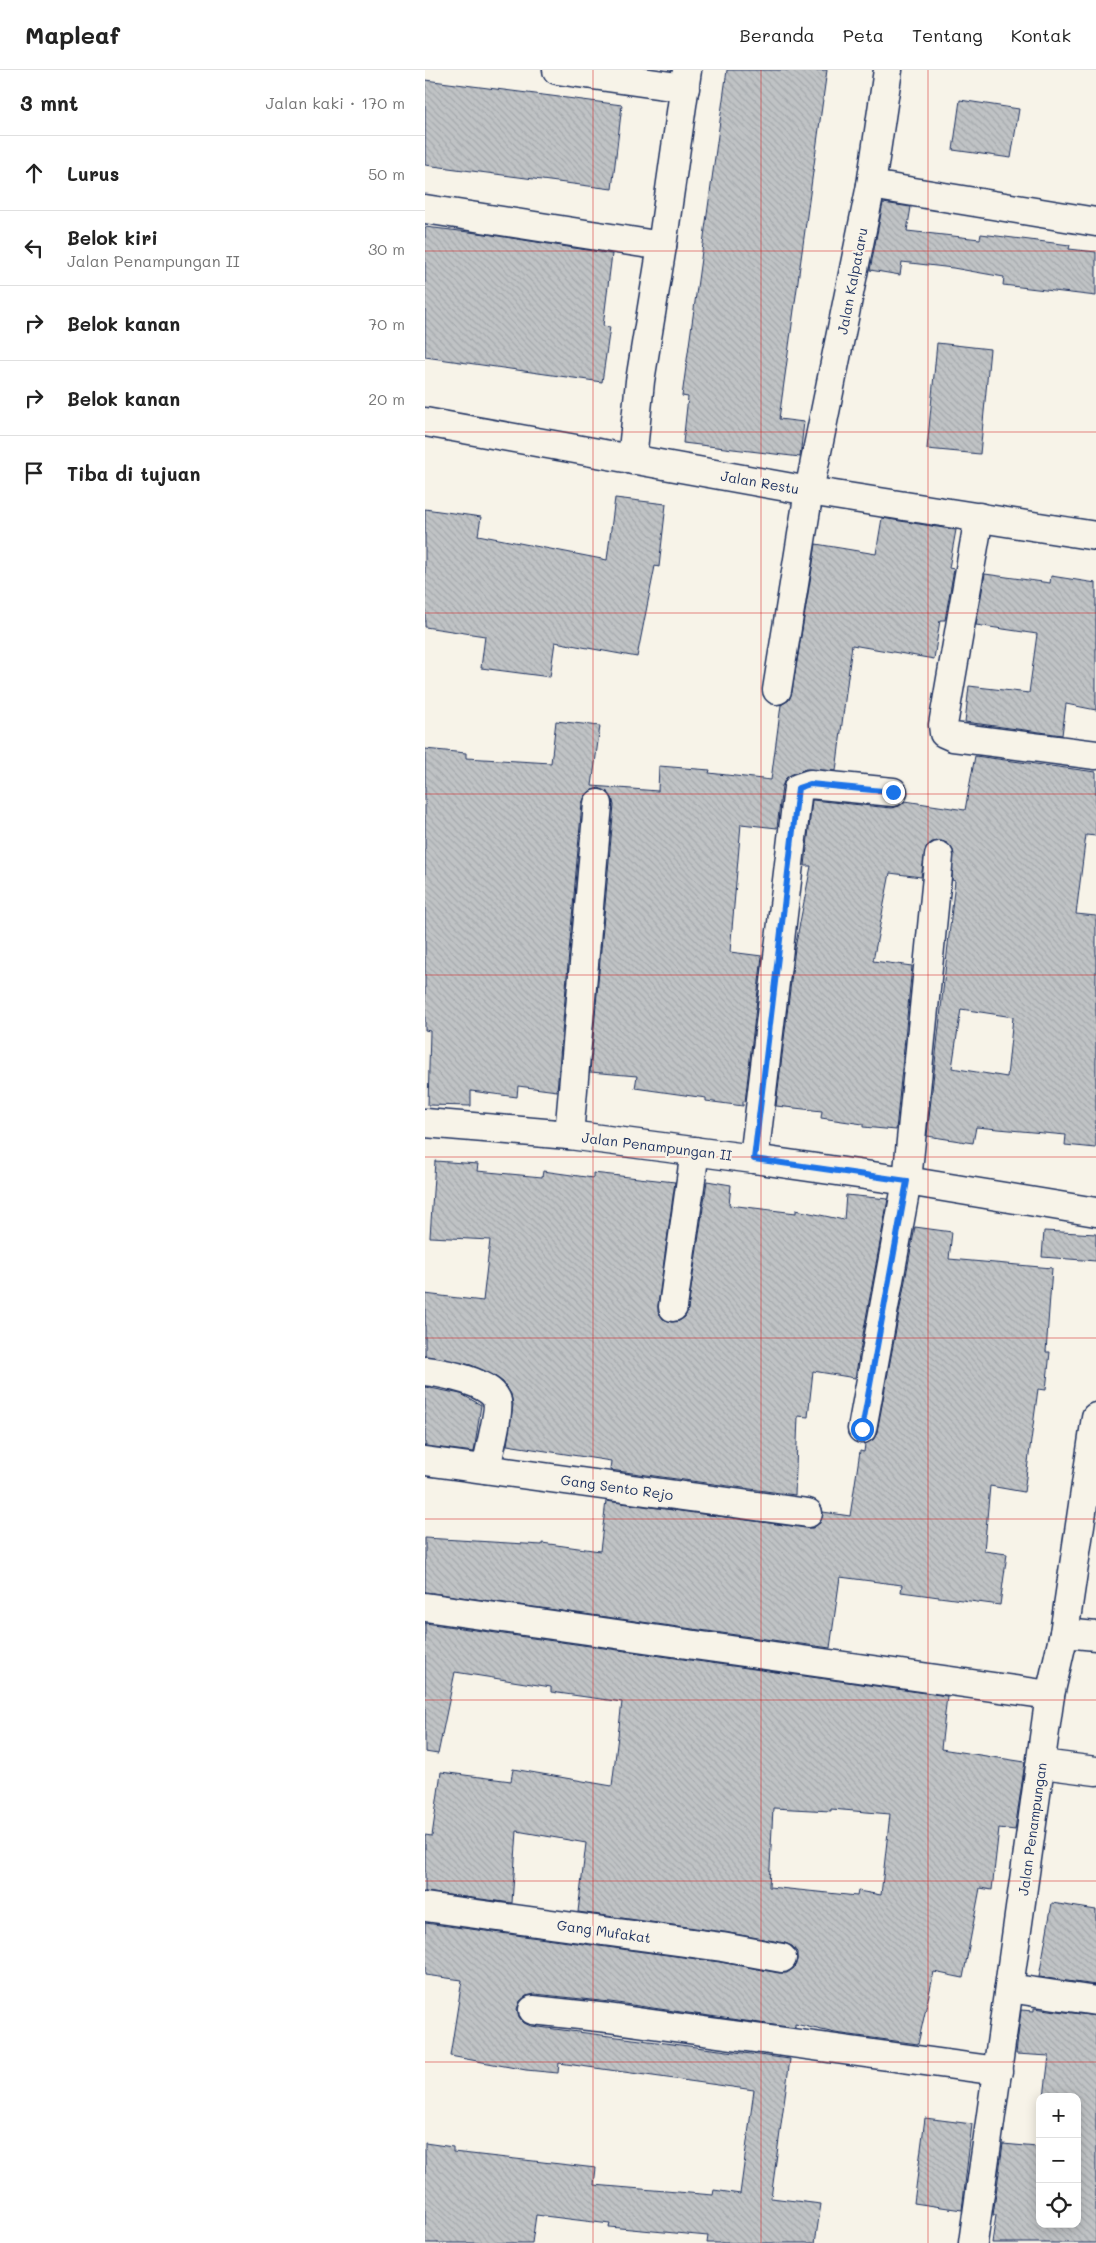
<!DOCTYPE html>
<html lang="id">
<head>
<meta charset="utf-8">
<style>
	body { margin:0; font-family:Mali,sans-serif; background:#f2f2f2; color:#222 }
	.controls { position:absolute; right:15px; bottom:15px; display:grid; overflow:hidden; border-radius:10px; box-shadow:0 2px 12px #0003 }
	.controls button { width:45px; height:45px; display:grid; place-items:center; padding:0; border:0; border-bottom:1px solid #e0e0e0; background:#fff; color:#222; font:25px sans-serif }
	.stop { position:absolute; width:15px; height:15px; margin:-11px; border:4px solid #1a73e8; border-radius:50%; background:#fff }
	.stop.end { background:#1a73e8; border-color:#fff; box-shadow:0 1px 5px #0008 }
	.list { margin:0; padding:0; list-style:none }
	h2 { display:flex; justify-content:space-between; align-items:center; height:65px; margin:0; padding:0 20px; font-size:21px }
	h2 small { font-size:16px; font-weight:400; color:#767676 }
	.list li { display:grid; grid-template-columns:32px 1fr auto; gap:15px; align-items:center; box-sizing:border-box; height:75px; padding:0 20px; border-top:1px solid #e0e0e0 }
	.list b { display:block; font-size:19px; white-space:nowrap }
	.list p { margin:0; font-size:16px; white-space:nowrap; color:#767676 }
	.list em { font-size:16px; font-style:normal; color:#767676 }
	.icon { flex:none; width:28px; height:28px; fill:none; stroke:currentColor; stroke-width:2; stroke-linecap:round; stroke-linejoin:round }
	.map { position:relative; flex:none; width:671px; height:2173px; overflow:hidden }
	header { display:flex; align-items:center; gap:30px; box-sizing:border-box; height:70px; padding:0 25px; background:#fff; border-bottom:1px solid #e0e0e0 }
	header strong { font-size:24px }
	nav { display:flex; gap:28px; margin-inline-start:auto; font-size:18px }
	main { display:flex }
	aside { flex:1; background:#fff }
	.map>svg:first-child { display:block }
	.building { fill:url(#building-back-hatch); stroke:#1b2f5e; fill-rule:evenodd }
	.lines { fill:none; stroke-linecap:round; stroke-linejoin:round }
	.street-casing { stroke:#1b2f5e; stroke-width:31 }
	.street { stroke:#f7f3e8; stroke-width:28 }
	.route { stroke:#1a73e8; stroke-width:6 }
	.grid { fill:none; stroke:#d62828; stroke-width:1; stroke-opacity:0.55 }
	.labels { text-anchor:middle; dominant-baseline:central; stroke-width:4.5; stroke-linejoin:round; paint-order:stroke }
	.street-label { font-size:14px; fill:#1b2f5e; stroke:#f7f3e8 }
</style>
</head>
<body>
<header>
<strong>Mapleaf</strong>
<nav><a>Beranda</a><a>Peta</a><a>Tentang</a><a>Kontak</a></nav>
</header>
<main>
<aside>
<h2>3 mnt<small>Jalan kaki · 170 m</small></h2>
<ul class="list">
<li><svg class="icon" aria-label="ahead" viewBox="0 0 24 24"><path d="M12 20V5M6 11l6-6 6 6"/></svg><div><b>Lurus</b></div><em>50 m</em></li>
<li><svg class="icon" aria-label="left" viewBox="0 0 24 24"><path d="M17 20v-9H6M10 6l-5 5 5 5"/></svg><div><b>Belok kiri</b><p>Jalan Penampungan II</p></div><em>30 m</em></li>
<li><svg class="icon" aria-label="right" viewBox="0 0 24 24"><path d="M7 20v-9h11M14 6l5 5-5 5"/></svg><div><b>Belok kanan</b></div><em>70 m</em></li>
<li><svg class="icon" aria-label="right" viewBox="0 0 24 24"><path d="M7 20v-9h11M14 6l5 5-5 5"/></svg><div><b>Belok kanan</b></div><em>20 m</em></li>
<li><svg class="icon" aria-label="arrive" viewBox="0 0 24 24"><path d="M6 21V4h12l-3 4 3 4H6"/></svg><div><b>Tiba di tujuan</b></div></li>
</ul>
</aside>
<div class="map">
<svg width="671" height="2173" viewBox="0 0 671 2173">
	<defs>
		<pattern id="building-back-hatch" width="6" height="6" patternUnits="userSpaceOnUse" patternTransform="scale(1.25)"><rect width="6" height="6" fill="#c0c3c5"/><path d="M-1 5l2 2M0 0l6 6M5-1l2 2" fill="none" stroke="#a4a8ac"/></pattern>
	</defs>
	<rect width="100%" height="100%" fill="#f7f3e8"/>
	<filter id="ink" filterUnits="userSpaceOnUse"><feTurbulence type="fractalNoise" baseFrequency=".02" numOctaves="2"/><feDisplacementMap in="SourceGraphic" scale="10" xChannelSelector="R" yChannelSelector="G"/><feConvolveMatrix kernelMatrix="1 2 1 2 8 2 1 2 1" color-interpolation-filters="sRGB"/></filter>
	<g filter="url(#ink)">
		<g class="building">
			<path d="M 302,0 L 402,0 L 354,349 L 379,352 L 375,387 L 258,373 L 263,327 L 257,326 Z"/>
			<path d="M 0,10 L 197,35 L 187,119 L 0,95 Z"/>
			<path d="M 535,30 L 594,39 L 586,88 L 528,80 Z"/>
			<path d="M 458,133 L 486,137 L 482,161 L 555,169 L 556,164 L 645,175 L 644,179 L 671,182 L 671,226 L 578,215 L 579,207 L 528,198 L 477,192 L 475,205 L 445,200 Z"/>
			<path d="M 0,157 L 61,164 L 187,184 L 178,256 L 185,257 L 177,312 L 0,287 Z"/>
			<path d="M 512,273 L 565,279 L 555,384 L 502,379 Z"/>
			<path d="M 190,428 L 241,434 L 234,497 L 230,496 L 212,587 L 130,572 L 125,607 L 56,598 L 60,566 L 0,557 L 0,439 L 56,447 L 53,465 L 182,490 Z"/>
			<path d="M 457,448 L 531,460 L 524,498 L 529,499 L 520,550 L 515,550 L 509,589 L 427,575 L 411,701 L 380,699 L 361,708 L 357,716 L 352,758 L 316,754 L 305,882 L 337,886 L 320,1032 L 318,1031 L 318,1036 L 281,1031 L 281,1028 L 210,1018 L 212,1006 L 165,1002 L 189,735 L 187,728 L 182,722 L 174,718 L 167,720 L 161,725 L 157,733 L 132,1021 L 93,1016 L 92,1027 L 46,1021 L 46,1036 L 3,1035 L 5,961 L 0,960 L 0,679 L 41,683 L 41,688 L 126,693 L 131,651 L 175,656 L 167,716 L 233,721 L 234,696 L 285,700 L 284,703 L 346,710 L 356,635 L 364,630 L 367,622 L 391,474 L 451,484 Z"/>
			<path d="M 560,504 L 625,513 L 626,506 L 671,513 L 671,640 L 641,634 L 637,665 L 540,652 L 544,616 L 604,623 L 612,564 L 551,555 Z"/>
			<path d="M 550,686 L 671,702 L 671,766 L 661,765 L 651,844 L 671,846 L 671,1078 L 640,1075 L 641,1065 L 551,1057 L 548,1073 L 502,1066 L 530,811 L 527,810 L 528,780 L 523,774 L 516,771 L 507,772 L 501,777 L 496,807 L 465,803 L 448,891 L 487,896 L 471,1060 L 438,1057 L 438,1054 L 396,1048 L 397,1041 L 351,1036 L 370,878 L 386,796 L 380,796 L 387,730 L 466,738 L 474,736 L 480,731 L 540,740 ZM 536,939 L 588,947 L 582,1007 L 527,998 Z"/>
			<path d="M 10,1091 L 53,1094 L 52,1101 L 117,1107 L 118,1101 L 168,1108 L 168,1103 L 250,1112 L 233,1235 L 233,1242 L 238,1249 L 246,1252 L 254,1251 L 260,1247 L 263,1239 L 282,1111 L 306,1115 L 304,1135 L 371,1143 L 371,1140 L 419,1150 L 421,1125 L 463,1129 L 430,1308 L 388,1301 L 383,1347 L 373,1346 L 370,1425 L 185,1400 L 186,1391 L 82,1375 L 88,1335 L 86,1324 L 78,1312 L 68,1305 L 46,1295 L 0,1286 L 0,1224 L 58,1231 L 65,1170 L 5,1167 Z"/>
			<path d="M 490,1157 L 527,1162 L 524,1189 L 627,1198 L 621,1282 L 625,1282 L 621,1320 L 613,1319 L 599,1422 L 565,1416 L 559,1481 L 582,1484 L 575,1535 L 476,1522 L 477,1515 L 415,1507 L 405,1578 L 0,1522 L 0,1468 L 117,1475 L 117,1473 L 175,1481 L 181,1431 L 381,1458 L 388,1458 L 395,1453 L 398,1442 L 425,1446 L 435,1381 L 439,1382 L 440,1374 L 449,1369 L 452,1362 Z"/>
			<path d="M 619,1161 L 671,1164 L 671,1191 L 617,1187 Z"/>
			<path d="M 0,1317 L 36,1324 L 56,1335 L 49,1382 L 0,1376 Z"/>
			<path d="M 0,1553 L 522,1626 L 516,1679 L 600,1692 L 590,1760 L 574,1758 L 567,1820 L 555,1818 L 538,1908 L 509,1902 L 493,1974 L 410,1963 L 370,1954 L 370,1958 L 185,1932 L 110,1924 L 101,1926 L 95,1931 L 92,1939 L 94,1947 L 99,1953 L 106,1956 L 365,1989 L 346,2128 L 396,2134 L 390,2173 L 282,2173 L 283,2166 L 184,2157 L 185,2154 L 111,2145 L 107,2173 L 0,2173 L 0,2073 L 28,2077 L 28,2082 L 171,2098 L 169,2115 L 288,2125 L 289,2120 L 315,2124 L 329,2020 L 134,1993 L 133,2003 L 101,2000 L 25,1986 L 37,1910 L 0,1905 L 0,1853 L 295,1892 L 354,1903 L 362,1903 L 369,1898 L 372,1890 L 372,1882 L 367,1876 L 360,1873 L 299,1862 L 153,1842 L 161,1773 L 92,1761 L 87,1833 L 0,1822 L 0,1765 L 7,1766 L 16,1702 L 86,1711 L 88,1699 L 187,1716 L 197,1632 L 126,1622 L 126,1617 L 30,1602 L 13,1684 L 0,1682 ZM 348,1738 L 406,1741 L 406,1739 L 465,1744 L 456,1825 L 433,1821 L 432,1826 L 344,1817 Z"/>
			<path d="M 627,1833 L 671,1840 L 671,1915 L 614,1907 Z"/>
			<path d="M 609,1938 L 671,1946 L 671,2173 L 567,2173 L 571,2145 L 568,2145 L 578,2074 L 612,2077 L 615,2056 L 615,2154 L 652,2154 L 652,2027 L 619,2027 L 624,1986 L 591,1984 L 596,1940 L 609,1941 Z"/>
			<path d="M 500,2048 L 547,2054 L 537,2140 L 489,2133 Z"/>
		</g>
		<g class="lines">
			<defs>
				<g id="street">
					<path d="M 132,0 L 260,18"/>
					<path d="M 446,115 L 671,152"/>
					<path d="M 0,139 L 237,176"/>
					<path d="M 0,352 L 384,421 L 671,466"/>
					<path d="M 207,390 L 215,311 L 237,176 L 262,0"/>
					<path d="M 554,447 L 518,655 L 519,663 L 528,667 L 671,685"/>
					<path d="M 352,620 L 384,421 L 446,115 L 463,0"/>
					<path d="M 0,1053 L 144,1065 L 329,1089 L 482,1111 L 671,1142"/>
					<path d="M 144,1065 L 173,734"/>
					<path d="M 329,1089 L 373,718 L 385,714 L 468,722"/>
					<path d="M 248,1237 L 270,1081"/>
					<path d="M 0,1301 C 18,1303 67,1312 72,1331 C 75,1340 63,1387 61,1399"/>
					<path d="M 437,1359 L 482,1111 L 514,786"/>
					<path d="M 0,1391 L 383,1443"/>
					<path d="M 0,1537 L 625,1625"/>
					<path d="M 639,1563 L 671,1566"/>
					<path d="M 617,1694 L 671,1701"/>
					<path d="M 0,1837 L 297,1877 L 357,1888"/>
					<path d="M 584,1918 L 671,1931"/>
					<path d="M 108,1940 L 183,1948 L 573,2001"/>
					<path d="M 548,2173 L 625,1625 L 639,1563 L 671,1347"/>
				</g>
			</defs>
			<use href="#street" class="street-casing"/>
			<use href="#street" class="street"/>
		</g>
	</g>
	<g class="lines" filter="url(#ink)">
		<path class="route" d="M 437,1359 L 482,1111 L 329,1089 L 373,718 L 385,714 L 468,722"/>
	</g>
	<path class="grid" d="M 168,0 L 168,2173M 336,0 L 336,2173M 503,0 L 503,2173M 0,181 L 671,181M 0,362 L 671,362M 0,543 L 671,543M 0,724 L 671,724M 0,905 L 671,905M 0,1087 L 671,1087M 0,1268 L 671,1268M 0,1449 L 671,1449M 0,1630 L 671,1630M 0,1811 L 671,1811M 0,1992 L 671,1992"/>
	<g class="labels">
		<g class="street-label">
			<text transform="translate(427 211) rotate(-79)">Jalan Kalpataru</text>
			<text transform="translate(335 412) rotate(10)">Jalan Restu</text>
			<text transform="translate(232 1076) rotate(7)">Jalan Penampungan II</text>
			<text transform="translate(192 1417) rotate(8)">Gang Sento Rejo</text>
			<text transform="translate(607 1759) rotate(-82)">Jalan Penampungan</text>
			<text transform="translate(179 1861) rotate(8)">Gang Mufakat</text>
		</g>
	</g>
</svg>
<div class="controls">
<button>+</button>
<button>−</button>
<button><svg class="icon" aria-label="locate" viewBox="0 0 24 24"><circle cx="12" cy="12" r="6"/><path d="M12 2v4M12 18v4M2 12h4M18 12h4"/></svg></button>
</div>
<div class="stop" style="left:437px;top:1359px"></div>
<div class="stop end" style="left:468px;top:722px"></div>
</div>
</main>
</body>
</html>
